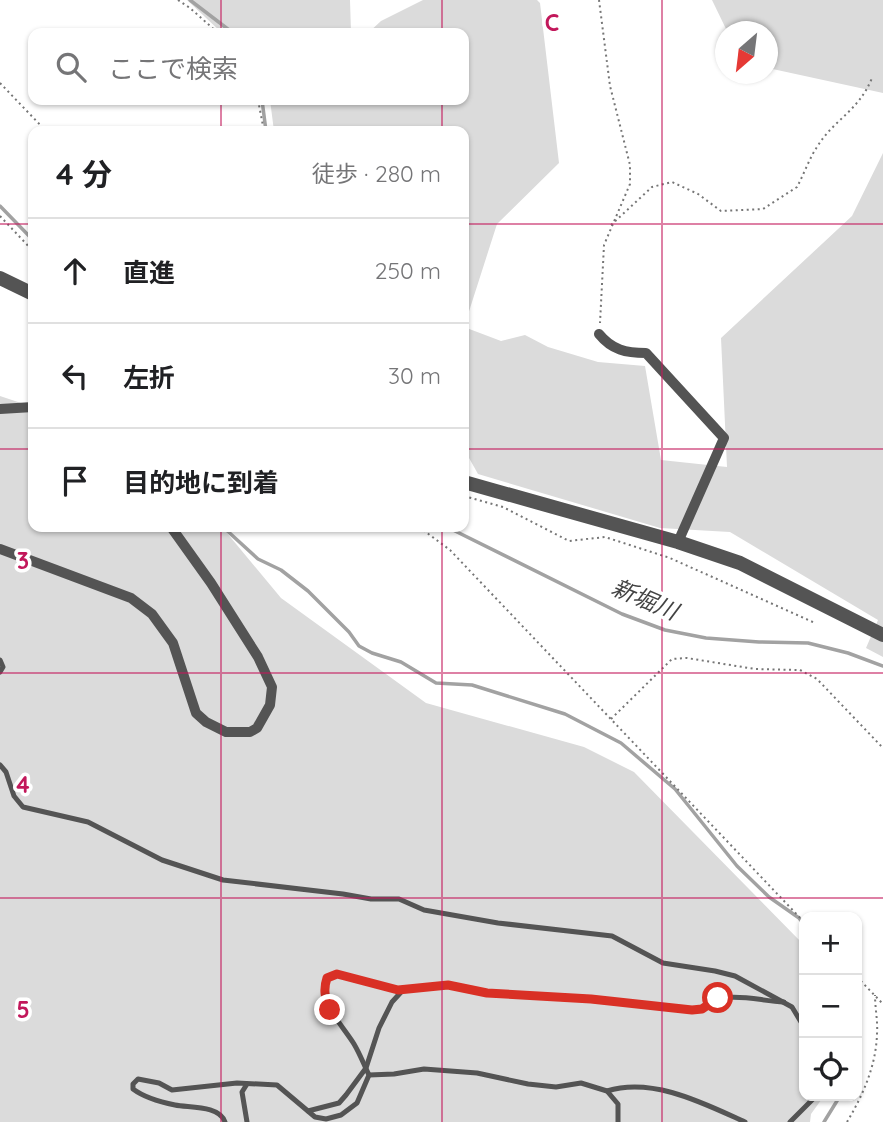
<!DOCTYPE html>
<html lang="ja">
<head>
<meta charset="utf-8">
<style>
	body { margin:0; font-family:Quicksand,"Noto Sans JP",sans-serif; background:#f6f6f6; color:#202124 }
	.controls { position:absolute; right:21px; bottom:21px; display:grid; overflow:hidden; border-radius:14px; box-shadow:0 2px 5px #0004 }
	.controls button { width:63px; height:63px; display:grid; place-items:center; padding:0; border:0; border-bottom:2px solid #e0e0e0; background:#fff; color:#202124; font:35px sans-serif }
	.compass { position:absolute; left:715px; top:21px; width:63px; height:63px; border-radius:50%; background:#fff; box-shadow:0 2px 5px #0004; rotate:208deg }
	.stop { position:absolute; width:21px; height:21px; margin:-16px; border:5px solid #d93025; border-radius:50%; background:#fff }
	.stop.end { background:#d93025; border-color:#fff; box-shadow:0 2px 7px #0008 }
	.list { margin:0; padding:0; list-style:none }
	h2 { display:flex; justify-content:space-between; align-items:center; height:91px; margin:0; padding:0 28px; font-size:30px }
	h2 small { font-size:23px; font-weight:400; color:#757577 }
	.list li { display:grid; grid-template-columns:46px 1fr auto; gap:21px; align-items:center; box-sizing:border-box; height:105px; padding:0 28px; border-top:2px solid #e0e0e0 }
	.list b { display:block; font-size:26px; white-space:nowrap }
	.list em { font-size:23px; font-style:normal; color:#757577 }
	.icon { flex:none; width:38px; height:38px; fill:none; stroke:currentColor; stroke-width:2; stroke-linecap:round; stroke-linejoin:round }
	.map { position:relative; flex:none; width:883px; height:1122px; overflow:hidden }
	.search { position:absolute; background:#fff; box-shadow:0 2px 5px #0004; left:28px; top:28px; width:441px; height:77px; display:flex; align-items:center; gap:18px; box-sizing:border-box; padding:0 24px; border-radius:14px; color:#757577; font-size:26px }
	.panel { position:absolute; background:#fff; box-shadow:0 2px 5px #0004; left:28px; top:126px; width:441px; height:406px; border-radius:14px }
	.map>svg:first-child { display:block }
	.green { fill:#dbdbdb }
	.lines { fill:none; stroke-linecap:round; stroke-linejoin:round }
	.stream { stroke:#a2a2a2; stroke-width:3.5 }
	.path { stroke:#767676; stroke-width:2; stroke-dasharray:2 3.5; stroke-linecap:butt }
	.service { stroke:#545454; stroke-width:5 }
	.minor { stroke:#545454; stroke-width:10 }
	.tertiary { stroke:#545454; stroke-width:14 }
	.route { stroke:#d93025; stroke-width:9 }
	.grid { fill:none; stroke:#c2185b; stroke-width:2; stroke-opacity:0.55 }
	.labels { text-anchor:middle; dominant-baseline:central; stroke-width:7; stroke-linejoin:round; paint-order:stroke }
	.water-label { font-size:23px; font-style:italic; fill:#434343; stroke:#fff }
	.grid-label { font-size:23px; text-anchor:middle; font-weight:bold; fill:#c2185b; stroke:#fff; stroke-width:7; stroke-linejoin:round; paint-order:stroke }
</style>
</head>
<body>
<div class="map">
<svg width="883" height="1122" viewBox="0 0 883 1122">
	<rect width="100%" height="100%" fill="#fff"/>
	<g class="green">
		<path d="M 187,0 L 350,0 L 351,33 L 222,33 Z"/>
		<path d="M 423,0 L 537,0 L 540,3 L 559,163 L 497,224 L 464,327 L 501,341 L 525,335 L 548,347 L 598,362 L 645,366 L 661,460 L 727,467 L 721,338 L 852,216 L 883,153 L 883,657 L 866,648 L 878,620 L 730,532 L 660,528 L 478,474 L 464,449 L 464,131 L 274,131 L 270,100 L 464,100 L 464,33 L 368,33 L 381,21 Z"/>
		<path d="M 712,0 L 883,0 L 883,93 L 768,68 L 768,32 L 727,31 Z"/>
		<path d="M 0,396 L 33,407 L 33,527 L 222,527 L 281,598 L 426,703 L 584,747 L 634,772 L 804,945 L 804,1096 L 824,1096 L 811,1114 L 810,1122 L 0,1122 Z"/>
	</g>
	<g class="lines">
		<g class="stream">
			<path d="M 190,0 L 233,33"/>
			<path d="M 262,100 L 266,131"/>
			<path d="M 0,206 L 33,240"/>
			<path d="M 223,527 L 258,559 L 281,570 L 308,591 L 349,632 L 359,646 L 372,653 L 401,662 L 436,683 L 472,685 L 565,714 L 621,743 L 675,789 L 737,866 L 769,897 L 799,918 L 804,925"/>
			<path d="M 447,527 L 622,614 L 665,630 L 706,638 L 759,642 L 808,643 L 848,653 L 883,666"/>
			<path d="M 824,1122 L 840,1096"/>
		</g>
		<g class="path">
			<path d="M 178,0 L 190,8 L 218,33"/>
			<path d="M 599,0 L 610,86 L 630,165 L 630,184 L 604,245 L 600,323"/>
			<path d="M 0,83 L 46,131"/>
			<path d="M 258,100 L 264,131"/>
			<path d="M 0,216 L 33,251"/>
			<path d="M 611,225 L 652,187 L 672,182 L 698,194 L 721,211 L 763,209 L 797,187 C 804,174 809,159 817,147 C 834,119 858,112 872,78"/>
			<path d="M 464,496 L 503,507 L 569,541 L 605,537 L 670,558 L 815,623"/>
			<path d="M 419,527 L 450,550 L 804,922"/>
			<path d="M 611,719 L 672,659 L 687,658 L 755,669 L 800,670 L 817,679 L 883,748"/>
			<path d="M 857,977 L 883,1004"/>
			<path d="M 847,1122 C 863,1095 876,1066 877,1034 C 878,1022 875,1008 875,995"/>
		</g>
		<g class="service">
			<path d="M 0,660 L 3,667 L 0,672"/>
			<path d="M 0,765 L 6,772 L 14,796 L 23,807 L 88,822 L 162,860 L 223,880 L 343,894 L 371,899 L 399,899 L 424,910 L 498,923 L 612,936 L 663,963 L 715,971 L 735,976 L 792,1007 L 804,1027"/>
			<path d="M 369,1075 L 394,1074 L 424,1069 L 477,1073 L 528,1084 L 556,1087 L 581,1083 L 607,1091 L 618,1104 L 618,1122"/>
			<path d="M 607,1091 C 653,1077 703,1103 745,1122"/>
			<path d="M 308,1111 L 339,1103 L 346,1095 L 366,1068 L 379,1028 L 392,1002 L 403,990"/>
			<path d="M 225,1122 C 219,1105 189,1108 175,1105 C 160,1102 145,1098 133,1089 L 133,1084 L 138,1079 L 159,1083 L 172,1090 L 237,1083 L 277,1085 L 315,1117 L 326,1119 L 341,1115 L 357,1103 L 369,1075 C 364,1065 360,1054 354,1044 C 341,1023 319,1004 327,978 L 337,974 L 399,990 L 448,985 L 487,993 L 591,999 L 692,1010 C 704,1009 711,1000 723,998 C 743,995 763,1001 784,1002"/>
			<path d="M 247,1122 L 242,1092 L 247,1084"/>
			<path d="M 790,1122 L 816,1096"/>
		</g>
		<g class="minor">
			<path d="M 599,334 C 612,350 626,353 646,353 L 724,438 L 678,542"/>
			<path d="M 0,409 L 33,407"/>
			<path d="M 0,549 L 131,598 L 152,614 L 173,643 L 196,713 L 206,722 L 226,732 L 250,732 L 257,728 L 270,705 L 272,687 L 258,657 L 211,583 L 171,527"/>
		</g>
		<g class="tertiary">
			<path d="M 0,278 L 33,294"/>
			<path d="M 464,482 L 678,542 L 740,563 L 883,635"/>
		</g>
	</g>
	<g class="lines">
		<path class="route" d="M 330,1010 C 325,998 323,990 327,978 L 337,974 L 398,990 L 448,985 L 487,993 L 591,999 L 692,1010 L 702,1009 L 718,998"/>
	</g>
	<path class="grid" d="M 221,0 L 221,33M 442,0 L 442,33M 662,0 L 662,1122M 221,100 L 221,131M 442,100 L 442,131M 0,224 L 33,224M 464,224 L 883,224M 0,449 L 33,449M 464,449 L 883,449M 221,527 L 221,1122M 442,527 L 442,1122M 0,673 L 883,673M 0,898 L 883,898"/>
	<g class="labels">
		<g class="water-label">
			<text transform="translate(645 599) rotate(23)">新堀川</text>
		</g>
	</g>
	<g class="grid-label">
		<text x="552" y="31">C</text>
		<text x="23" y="569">3</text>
		<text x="23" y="793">4</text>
		<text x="23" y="1018">5</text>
	</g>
</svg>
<div class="controls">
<button>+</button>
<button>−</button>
<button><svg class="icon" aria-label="locate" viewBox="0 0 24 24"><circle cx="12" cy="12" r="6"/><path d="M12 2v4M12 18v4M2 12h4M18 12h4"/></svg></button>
</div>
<svg class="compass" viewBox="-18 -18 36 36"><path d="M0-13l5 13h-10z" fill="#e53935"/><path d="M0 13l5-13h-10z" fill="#757577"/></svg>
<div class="stop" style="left:718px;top:998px"></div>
<div class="stop end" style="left:330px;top:1010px"></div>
<div class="search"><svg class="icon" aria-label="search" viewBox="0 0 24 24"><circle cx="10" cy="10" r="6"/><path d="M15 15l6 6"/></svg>ここで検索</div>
<section class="panel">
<h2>4 分<small>徒歩 · 280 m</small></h2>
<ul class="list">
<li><svg class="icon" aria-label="ahead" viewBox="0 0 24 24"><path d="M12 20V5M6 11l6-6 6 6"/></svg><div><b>直進</b></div><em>250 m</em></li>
<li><svg class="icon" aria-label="left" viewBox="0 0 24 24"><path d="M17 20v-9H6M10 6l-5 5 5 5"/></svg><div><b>左折</b></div><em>30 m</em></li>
<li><svg class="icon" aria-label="arrive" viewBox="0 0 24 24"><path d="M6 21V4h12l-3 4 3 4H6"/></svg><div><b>目的地に到着</b></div></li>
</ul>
</section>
</div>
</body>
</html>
